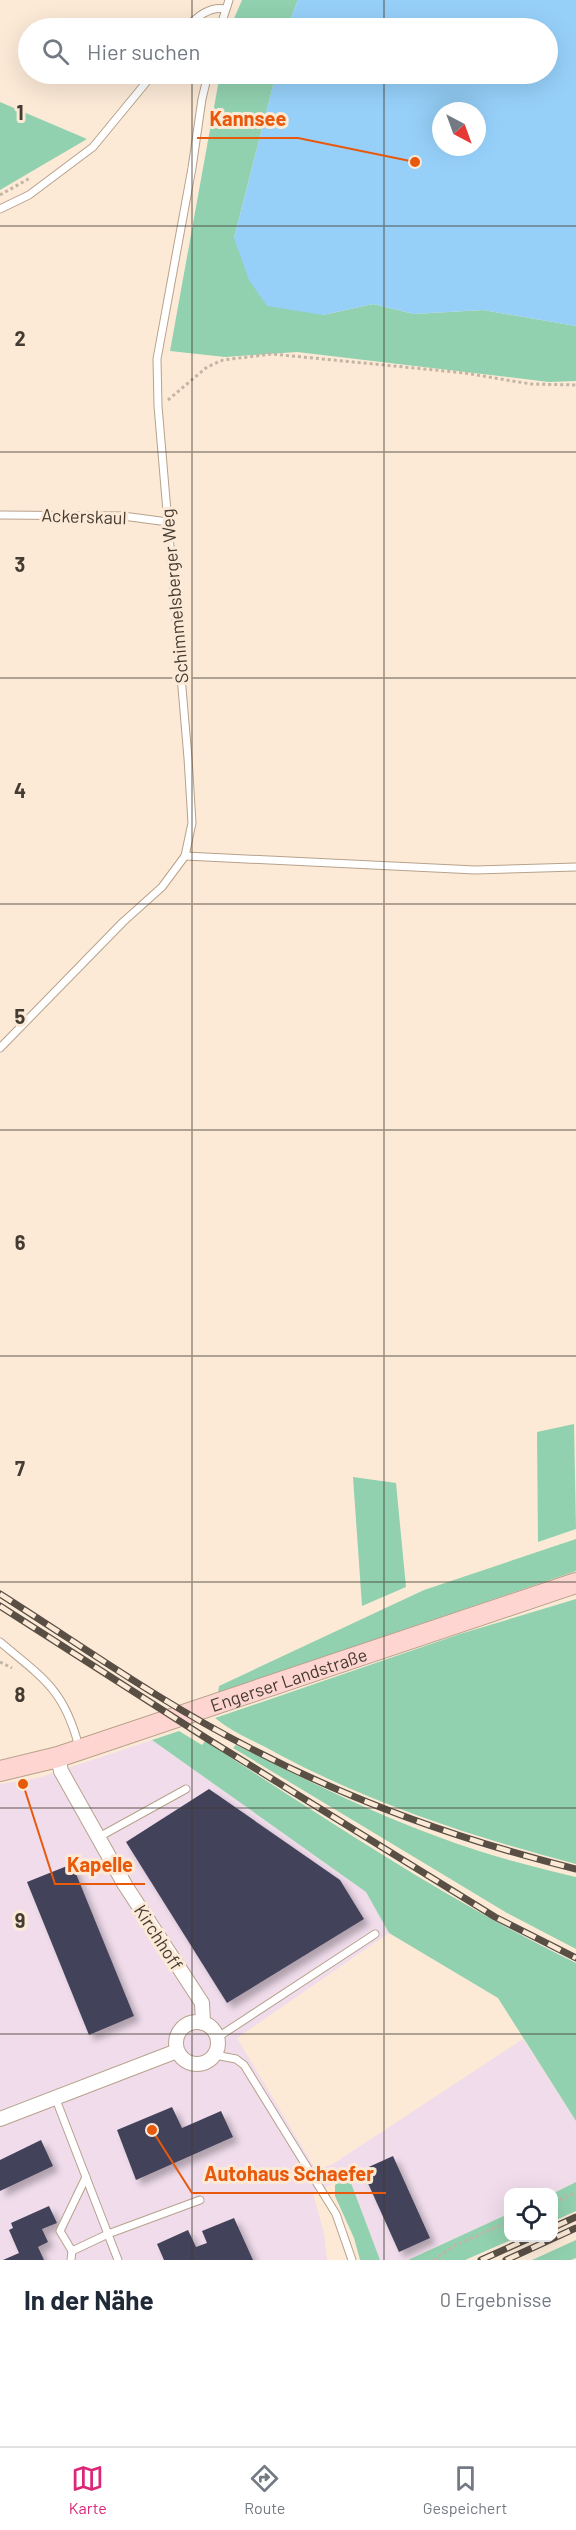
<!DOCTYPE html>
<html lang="de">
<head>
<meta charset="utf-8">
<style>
	body { margin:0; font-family:Barlow,sans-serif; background:#f6f6f7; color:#1f2937 }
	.controls { position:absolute; right:18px; bottom:18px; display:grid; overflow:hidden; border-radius:12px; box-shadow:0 6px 24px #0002 }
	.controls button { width:54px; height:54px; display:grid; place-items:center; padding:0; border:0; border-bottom:2px solid #e0e1e3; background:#fff; color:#1f2937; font:30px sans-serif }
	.compass { position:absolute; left:432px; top:102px; width:54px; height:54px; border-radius:50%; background:#fff; box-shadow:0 6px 24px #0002; rotate:139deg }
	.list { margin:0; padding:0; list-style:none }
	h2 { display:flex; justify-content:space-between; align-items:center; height:78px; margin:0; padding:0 24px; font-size:26px }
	h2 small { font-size:20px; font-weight:400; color:#747a83 }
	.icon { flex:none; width:33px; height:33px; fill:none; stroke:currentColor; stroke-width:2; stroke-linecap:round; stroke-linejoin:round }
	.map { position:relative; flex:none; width:576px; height:2260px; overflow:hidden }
	.search { position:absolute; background:#fff; box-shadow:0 6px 24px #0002; left:18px; right:18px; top:18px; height:66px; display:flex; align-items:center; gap:15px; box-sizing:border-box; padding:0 21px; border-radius:33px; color:#747a83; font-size:22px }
	.sheet { height:186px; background:#fff }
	nav { display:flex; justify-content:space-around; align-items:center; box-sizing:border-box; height:84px; border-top:2px solid #e0e1e3; background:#fff; font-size:16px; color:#747a83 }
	nav a { display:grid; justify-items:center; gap:3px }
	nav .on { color:#db2777 }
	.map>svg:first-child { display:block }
	.commercial { fill:#f0dceb }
	.green { fill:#91d1af }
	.water { fill:#96d0f9; fill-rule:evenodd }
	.building { fill:#43425a; filter:url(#shadow) }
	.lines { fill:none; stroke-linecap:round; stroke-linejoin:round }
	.service-casing { stroke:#b7a28c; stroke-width:9 }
	.minor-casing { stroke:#b7a28c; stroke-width:16 }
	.secondary-casing { stroke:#b7a28c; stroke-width:22 }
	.path { stroke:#c3b4a4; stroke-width:3; stroke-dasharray:3 3; stroke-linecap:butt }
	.service { stroke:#fff; stroke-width:7 }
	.minor { stroke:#fff; stroke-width:14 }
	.secondary { stroke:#fed5d0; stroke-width:20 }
	.rail-casing { stroke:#594f45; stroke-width:7 }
	.rail { stroke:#fcead7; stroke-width:4.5; stroke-dasharray:14; stroke-linecap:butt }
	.grid { fill:none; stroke:#443b32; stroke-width:1.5; stroke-opacity:0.55 }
	.labels { text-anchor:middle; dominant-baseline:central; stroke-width:6; stroke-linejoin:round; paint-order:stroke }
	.street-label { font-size:18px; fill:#443b32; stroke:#fcead7 }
	.grid-label { font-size:20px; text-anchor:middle; font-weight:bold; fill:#443b32; stroke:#fcead7; stroke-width:6; stroke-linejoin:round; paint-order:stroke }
	.leader { fill:none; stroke:#e8590c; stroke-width:2 }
	.callout-dot { fill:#e8590c; stroke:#fcead7; stroke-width:2 }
	.callout-label { font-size:20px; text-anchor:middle; font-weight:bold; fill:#e8590c; stroke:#fcead7; stroke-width:6; stroke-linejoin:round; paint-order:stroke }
</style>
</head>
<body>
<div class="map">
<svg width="576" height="2260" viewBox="0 0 576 2260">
	<defs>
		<filter id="shadow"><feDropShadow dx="5.5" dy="5.5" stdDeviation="3" flood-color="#0004"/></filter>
	</defs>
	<rect width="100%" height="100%" fill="#fcead7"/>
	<path class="commercial" d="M 152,1740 L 366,1892 L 389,1933 L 237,2038 L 316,2170 L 333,2164 L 523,2039 L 576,2121 L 576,2182 L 554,2193 L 508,2192 L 508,2214 L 408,2260 L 380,2260 L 351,2183 L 339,2181 L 313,2193 L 324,2233 L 327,2260 L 0,2260 L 0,1784 L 38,1778 Z"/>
	<g class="green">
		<path d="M 242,0 L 298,0 L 287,28 L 230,28 Z"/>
		<path d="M 220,74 L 276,74 L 234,238 L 323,315 L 373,304 L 414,314 L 483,310 L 576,326 L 576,381 L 549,382 L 297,352 L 225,357 L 170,351 Z"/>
		<path d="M 0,102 L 87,139 L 0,190 Z"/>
		<path d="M 574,1424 L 576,1529 L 538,1542 L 537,1432 Z"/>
		<path d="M 353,1477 L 396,1483 L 406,1587 L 362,1606 Z"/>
		<path d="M 576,1539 L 576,1571 L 218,1693 L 219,1686 L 424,1590 Z"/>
		<path d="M 576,1599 L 576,1864 C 473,1837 372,1804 278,1754 C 257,1742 233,1733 215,1718 L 460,1634 Z"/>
		<path d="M 179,1731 L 202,1745 L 205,1741 C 326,1819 446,1900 576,1963 L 576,2121 L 498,1998 L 389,1933 L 366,1892 L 152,1740 Z"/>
		<path d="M 236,1745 C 315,1785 395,1824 479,1851 C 510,1861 544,1869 576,1877 L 576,1949 L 507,1913 L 233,1748 Z"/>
		<path d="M 346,2179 L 351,2183 L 380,2260 L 360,2260 L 354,2238 L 335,2196 L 335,2185 Z"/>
		<path d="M 576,2182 L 576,2211 L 554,2221 L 554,2193 Z"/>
		<path d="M 508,2214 L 508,2238 L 516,2238 L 465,2260 L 408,2260 Z"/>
		<path d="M 576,2240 L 576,2258 L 571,2260 L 532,2260 Z"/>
	</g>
	<path class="water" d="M 298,0 L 576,0 L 576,326 L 483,310 L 414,314 L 373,304 L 323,315 L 267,306 L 249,280 L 234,238 L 276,74 L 548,74 L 548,28 L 287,28 ZM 441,111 L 477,111 L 477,147 L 441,147 Z"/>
	<g class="building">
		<path d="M 209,1789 L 340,1880 L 364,1919 L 227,2003 L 126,1842 Z"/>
		<path d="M 72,1864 L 134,2016 L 89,2035 L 27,1882 Z"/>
		<path d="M 172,2107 L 182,2128 L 221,2111 L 233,2137 L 136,2180 L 117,2130 Z"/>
		<path d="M 41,2140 L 53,2166 L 0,2191 L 0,2160 Z"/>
		<path d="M 393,2156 L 430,2238 L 399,2252 L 362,2170 Z"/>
		<path d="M 49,2206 L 57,2223 L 42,2229 L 48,2242 L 38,2247 L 44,2260 L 3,2260 L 19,2253 L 9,2230 L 13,2228 L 11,2223 Z"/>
		<path d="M 234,2218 L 253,2260 L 164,2260 L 157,2244 L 188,2230 L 196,2247 L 207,2243 L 202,2231 Z"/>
	</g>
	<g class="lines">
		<defs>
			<g id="service">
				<path d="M 187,28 C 196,17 210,6 225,9"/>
				<path d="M 220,28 L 229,0"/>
				<path d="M 0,209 L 29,195 L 93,147 L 153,74"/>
				<path d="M 0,515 L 123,516 L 168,522"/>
				<path d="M 185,856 L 475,870 L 576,867"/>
				<path d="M 0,1048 L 123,922 L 162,887 L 185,856 L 192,823 L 188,758 L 158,406 L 157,359 L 192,168 L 202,99 L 208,74"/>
				<path d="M 0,1642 C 43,1678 64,1689 79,1747"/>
				<path d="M 99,1837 L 186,1789"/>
				<path d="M 218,2037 L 375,1934"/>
				<path d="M 215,2055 L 236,2059 L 244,2065 L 336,2214 L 352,2260"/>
				<path d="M 55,2097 L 118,2260"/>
				<path d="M 86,2177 L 60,2231 L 72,2251 L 108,2234 L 200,2200"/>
				<path d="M 71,2260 L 72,2251"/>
			</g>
			<g id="minor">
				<path d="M 58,1757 L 61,1771 L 125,1885 L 202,2003 L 203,2023"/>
				<circle cx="197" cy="2043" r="21"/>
				<path d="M 0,2119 L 177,2051"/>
			</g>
			<g id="secondary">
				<path id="s1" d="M 0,1771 L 58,1757 L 576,1583"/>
			</g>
		</defs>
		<use href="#service" class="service-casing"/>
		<use href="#minor" class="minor-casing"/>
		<use href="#secondary" class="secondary-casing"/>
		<g class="path">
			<path d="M 0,195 L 30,178"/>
			<path d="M 168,400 L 207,367 L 223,360 L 272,354 L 465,373 L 531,384 L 576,385"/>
			<path d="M 0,1662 L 12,1668"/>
			<path d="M 554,2202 L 576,2193"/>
			<path d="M 434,2260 L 454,2246 L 508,2222"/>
		</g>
		<use href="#service" class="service"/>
		<use href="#minor" class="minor"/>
		<use href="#secondary" class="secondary"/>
		<defs>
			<g id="rail">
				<path d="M 0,1594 C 82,1646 162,1703 248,1747 C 351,1801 463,1841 576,1869"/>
				<path d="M 0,1606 L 206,1738 L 495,1917 L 576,1958"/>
				<path d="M 554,2227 L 576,2217"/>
				<path d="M 481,2260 L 530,2238"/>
				<path d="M 506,2260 L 576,2228"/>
			</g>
		</defs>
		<use href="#rail" class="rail-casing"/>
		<use href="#rail" class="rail"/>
	</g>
	<path class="grid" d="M 192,0 L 192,28M 384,0 L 384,28M 192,74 L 192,2260M 384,74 L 384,2260M 0,226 L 576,226M 0,452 L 576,452M 0,678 L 576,678M 0,904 L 576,904M 0,1130 L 576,1130M 0,1356 L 576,1356M 0,1582 L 576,1582M 0,1808 L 576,1808M 0,2034 L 576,2034"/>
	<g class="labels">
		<g class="street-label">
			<text transform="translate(84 516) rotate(2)">Ackerskaul</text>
			<text transform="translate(174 596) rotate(-95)">Schimmelsberger Weg</text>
			<text stroke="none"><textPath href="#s1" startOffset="303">Engerser Landstraße</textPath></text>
			<text transform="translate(159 1937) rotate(57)">Kirchhoff</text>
		</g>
	</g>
	<g class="grid-label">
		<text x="20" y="120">1</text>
		<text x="20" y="346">2</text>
		<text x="20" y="572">3</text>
		<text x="20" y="798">4</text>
		<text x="20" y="1024">5</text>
		<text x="20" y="1250">6</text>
		<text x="20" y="1476">7</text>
		<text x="20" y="1702">8</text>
		<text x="20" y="1928">9</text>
	</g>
	<path class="leader" d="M415 162L298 138H197M23 1784L55 1884H145M152 2130L192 2193H386"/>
	<g class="callout-dot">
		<circle cx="415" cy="162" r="6"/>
		<circle cx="23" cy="1784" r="6"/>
		<circle cx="152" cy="2130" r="6"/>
	</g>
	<g class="callout-label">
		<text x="248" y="126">Kannsee</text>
		<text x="100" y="1872">Kapelle</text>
		<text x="289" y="2181">Autohaus Schaefer</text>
	</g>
</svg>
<div class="controls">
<button><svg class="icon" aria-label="locate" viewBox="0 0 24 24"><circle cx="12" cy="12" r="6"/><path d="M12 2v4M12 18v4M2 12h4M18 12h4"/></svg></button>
</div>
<svg class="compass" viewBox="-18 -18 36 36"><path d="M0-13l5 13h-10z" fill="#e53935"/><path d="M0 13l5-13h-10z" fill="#747a83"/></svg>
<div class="search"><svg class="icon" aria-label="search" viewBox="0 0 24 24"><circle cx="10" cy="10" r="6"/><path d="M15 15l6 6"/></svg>Hier suchen</div>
</div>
<section class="sheet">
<h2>In der Nähe<small>0 Ergebnisse</small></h2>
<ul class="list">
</ul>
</section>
<nav>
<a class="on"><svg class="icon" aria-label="map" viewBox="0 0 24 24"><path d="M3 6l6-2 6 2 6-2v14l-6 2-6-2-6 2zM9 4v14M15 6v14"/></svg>Karte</a>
<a><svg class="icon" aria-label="directions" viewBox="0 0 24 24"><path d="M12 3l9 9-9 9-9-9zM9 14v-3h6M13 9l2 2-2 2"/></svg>Route</a>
<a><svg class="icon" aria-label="saved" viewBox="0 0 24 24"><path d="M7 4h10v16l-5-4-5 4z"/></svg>Gespeichert</a>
</nav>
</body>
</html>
